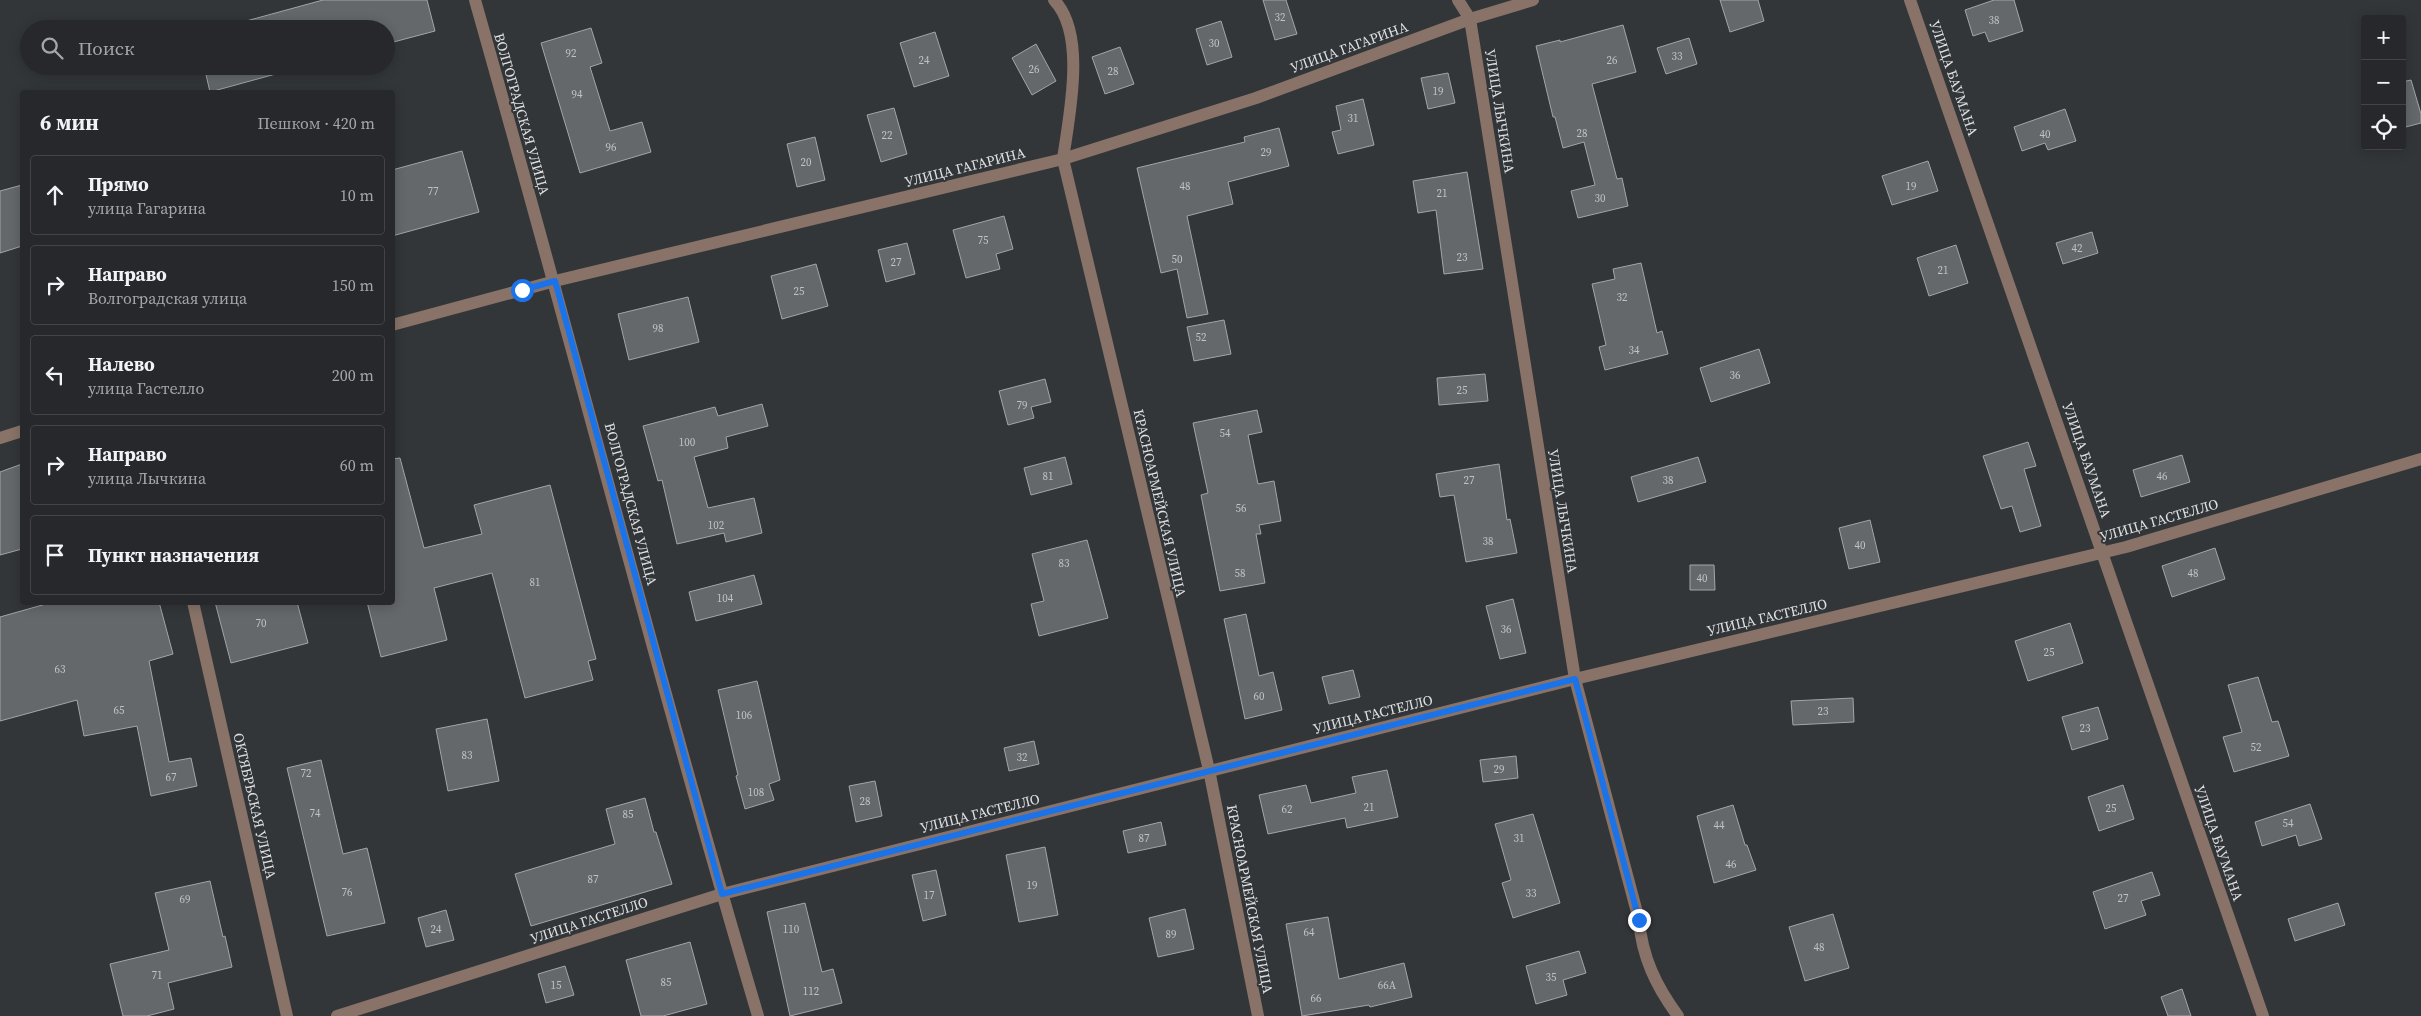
<!DOCTYPE html>
<html lang="ru">
<head>
<meta charset="utf-8">
<style>
	body { margin:0; font-family:"Source Serif 4",serif; background:#2e3033; color:#f1f3f6 }
	.controls { position:absolute; right:15px; top:15px; display:grid; overflow:hidden; border-radius:5px; box-shadow:0 2px 12px #0003 }
	.controls button { width:45px; height:45px; display:grid; place-items:center; padding:0; border:0; border-bottom:1px solid #424447; background:#26282b; color:#f1f3f6; font:25px sans-serif }
	.stop { position:absolute; width:15px; height:15px; margin:-11px; border:4px solid #1a73e8; border-radius:50%; background:#fff }
	.stop.end { background:#1a73e8; border-color:#fff; box-shadow:0 1px 5px #0008 }
	.list { margin:0; padding:0; list-style:none }
	h2 { display:flex; justify-content:space-between; align-items:center; height:65px; margin:0; padding:0 20px; font-size:21px }
	h2 small { font-size:16px; font-weight:400; color:#a4a6a9 }
	.list li { display:grid; grid-template-columns:32px 1fr auto; gap:15px; align-items:center; box-sizing:border-box; height:80px; margin:0 10px 10px; padding:0 10px; border:1px solid #424447; border-radius:5px }
	.list b { display:block; font-size:19px; white-space:nowrap }
	.list p { margin:0; font-size:16px; white-space:nowrap; color:#a4a6a9 }
	.list em { font-size:16px; font-style:normal; color:#a4a6a9 }
	.icon { flex:none; width:28px; height:28px; fill:none; stroke:currentColor; stroke-width:2; stroke-linecap:round; stroke-linejoin:round }
	.map { position:relative; flex:none; width:2421px; height:1016px; overflow:hidden }
	.search { position:absolute; background:#26282b; box-shadow:0 2px 12px #0003; left:20px; top:20px; width:375px; height:55px; display:flex; align-items:center; gap:12px; box-sizing:border-box; padding:0 18px; border-radius:28px; color:#a4a6a9; font-size:19px }
	.panel { position:absolute; background:#26282b; box-shadow:0 2px 12px #0003; left:20px; top:90px; width:375px; height:515px; border-radius:5px }
	.map>svg:first-child { display:block }
	.building { fill:#64686b; stroke:#a2a6a9 }
	.lines { fill:none; stroke-linecap:round; stroke-linejoin:round }
	.minor { stroke:#897369; stroke-width:12 }
	.route { stroke:#1a73e8; stroke-width:6 }
	.labels { text-anchor:middle; dominant-baseline:central; stroke-width:4; stroke-linejoin:round; paint-order:stroke }
	.number-label { font-size:11px; fill:#c0c2c4 }
	.street-label { font-size:14px; fill:#dee0e2; stroke:#333639 }
</style>
</head>
<body>
<div class="map">
<svg width="2421" height="1016" viewBox="0 0 2421 1016">
	<rect width="100%" height="100%" fill="#333639"/>
	<g class="building">
		<path d="M 323,0 L 427,0 L 435,31 L 386,44 L 386,29 L 217,29 Z"/>
		<path d="M 1263,0 L 1286,0 L 1297,34 L 1275,40 Z"/>
		<path d="M 1720,0 L 1758,0 L 1764,21 L 1730,32 Z"/>
		<path d="M 1994,0 L 2014,0 L 2023,31 L 1989,42 L 1985,32 L 1973,36 L 1965,10 Z"/>
		<path d="M 1221,21 L 1232,57 L 1207,65 L 1196,29 Z"/>
		<path d="M 1623,25 L 1636,72 L 1592,84 L 1617,179 L 1622,178 L 1628,206 L 1578,218 L 1571,191 L 1595,185 L 1584,142 L 1563,148 L 1555,117 L 1553,117 L 1536,46 L 1560,40 L 1560,42 Z"/>
		<path d="M 591,28 L 602,63 L 590,67 L 610,131 L 642,122 L 651,152 L 580,173 L 541,43 Z"/>
		<path d="M 935,32 L 949,76 L 914,87 L 900,43 Z"/>
		<path d="M 1689,38 L 1697,64 L 1666,74 L 1657,48 Z"/>
		<path d="M 1036,44 L 1056,81 L 1032,95 L 1012,58 Z"/>
		<path d="M 1120,47 L 1134,84 L 1105,94 L 1092,57 Z"/>
		<path d="M 204,66 L 305,66 L 210,92 Z"/>
		<path d="M 1448,73 L 1455,103 L 1428,109 L 1421,78 Z"/>
		<path d="M 2411,80 L 2421,114 L 2421,123 L 2402,128 L 2402,82 Z"/>
		<path d="M 1363,99 L 1374,145 L 1338,154 L 1332,132 L 1341,130 L 1336,106 Z"/>
		<path d="M 894,108 L 907,154 L 881,162 L 867,115 Z"/>
		<path d="M 2065,109 L 2076,141 L 2048,150 L 2045,143 L 2022,151 L 2014,127 Z"/>
		<path d="M 1279,128 L 1289,166 L 1228,182 L 1233,204 L 1187,216 L 1208,314 L 1187,318 L 1177,269 L 1161,273 L 1137,168 L 1245,142 L 1244,137 Z"/>
		<path d="M 815,137 L 825,180 L 797,187 L 787,144 Z"/>
		<path d="M 462,151 L 479,212 L 392,236 L 392,170 Z"/>
		<path d="M 1928,161 L 1938,191 L 1892,205 L 1882,176 Z"/>
		<path d="M 1467,172 L 1483,269 L 1444,274 L 1436,210 L 1418,213 L 1413,181 Z"/>
		<path d="M 22,185 L 22,246 L 0,253 L 0,191 Z"/>
		<path d="M 1004,216 L 1013,249 L 996,254 L 1000,269 L 966,278 L 953,230 Z"/>
		<path d="M 2092,232 L 2098,253 L 2063,264 L 2056,243 Z"/>
		<path d="M 907,243 L 915,274 L 886,282 L 878,250 Z"/>
		<path d="M 1956,245 L 1968,283 L 1929,296 L 1917,258 Z"/>
		<path d="M 1641,263 L 1657,333 L 1662,331 L 1668,354 L 1605,370 L 1599,347 L 1606,345 L 1592,284 L 1615,279 L 1613,269 Z"/>
		<path d="M 816,264 L 828,306 L 782,319 L 771,276 Z"/>
		<path d="M 688,297 L 699,342 L 629,360 L 618,314 Z"/>
		<path d="M 1224,320 L 1231,354 L 1194,361 L 1187,327 Z"/>
		<path d="M 1759,349 L 1770,383 L 1711,402 L 1700,368 Z"/>
		<path d="M 1485,374 L 1488,401 L 1439,405 L 1437,378 Z"/>
		<path d="M 1045,379 L 1051,402 L 1031,407 L 1034,418 L 1008,425 L 999,391 Z"/>
		<path d="M 762,404 L 768,426 L 726,437 L 728,448 L 694,457 L 708,508 L 754,498 L 762,533 L 726,542 L 724,533 L 677,544 L 662,480 L 658,481 L 643,426 L 715,407 L 718,416 Z"/>
		<path d="M 1257,410 L 1262,432 L 1248,435 L 1258,484 L 1274,481 L 1281,521 L 1259,525 L 1261,534 L 1256,534 L 1265,583 L 1220,591 L 1201,495 L 1208,493 L 1193,423 Z"/>
		<path d="M 2028,442 L 2036,466 L 2024,469 L 2041,526 L 2020,532 L 2012,506 L 2001,509 L 1983,456 Z"/>
		<path d="M 2182,455 L 2190,482 L 2141,497 L 2133,470 Z"/>
		<path d="M 1065,457 L 1072,484 L 1031,495 L 1024,468 Z"/>
		<path d="M 1698,457 L 1706,482 L 1638,502 L 1631,477 Z"/>
		<path d="M 400,458 L 424,548 L 482,534 L 474,505 L 550,485 L 596,659 L 588,661 L 593,680 L 525,698 L 492,573 L 434,588 L 447,640 L 381,657 L 367,602 L 392,602 L 392,459 Z"/>
		<path d="M 22,464 L 22,549 L 0,555 L 0,472 Z"/>
		<path d="M 1499,464 L 1507,520 L 1510,519 L 1517,553 L 1466,562 L 1454,495 L 1440,497 L 1436,474 Z"/>
		<path d="M 1870,520 L 1880,562 L 1849,569 L 1839,528 Z"/>
		<path d="M 1087,540 L 1108,618 L 1039,636 L 1031,604 L 1044,601 L 1032,554 Z"/>
		<path d="M 2215,548 L 2225,579 L 2172,597 L 2162,566 Z"/>
		<path d="M 1690,565 L 1714,565 L 1715,590 L 1690,590 Z"/>
		<path d="M 754,575 L 762,604 L 696,621 L 689,592 Z"/>
		<path d="M 1513,599 L 1526,653 L 1500,659 L 1486,606 Z"/>
		<path d="M 53,602 L 159,602 L 173,654 L 149,661 L 169,762 L 191,758 L 197,786 L 151,796 L 137,726 L 84,736 L 77,700 L 0,721 L 0,617 Z"/>
		<path d="M 215,602 L 297,602 L 308,643 L 231,663 Z"/>
		<path d="M 1246,614 L 1259,676 L 1273,672 L 1282,710 L 1245,719 L 1224,619 Z"/>
		<path d="M 2070,623 L 2083,663 L 2028,681 L 2015,641 Z"/>
		<path d="M 1353,670 L 1360,697 L 1329,704 L 1322,677 Z"/>
		<path d="M 2258,677 L 2272,722 L 2278,721 L 2289,756 L 2234,772 L 2223,737 L 2242,732 L 2228,685 Z"/>
		<path d="M 757,681 L 780,780 L 769,784 L 774,800 L 745,809 L 736,776 L 738,775 L 718,690 Z"/>
		<path d="M 1853,698 L 1854,722 L 1793,725 L 1791,701 Z"/>
		<path d="M 2098,707 L 2108,739 L 2072,750 L 2062,717 Z"/>
		<path d="M 487,719 L 499,781 L 448,791 L 436,729 Z"/>
		<path d="M 1034,741 L 1039,764 L 1009,771 L 1004,748 Z"/>
		<path d="M 1516,756 L 1518,778 L 1483,782 L 1480,760 Z"/>
		<path d="M 321,760 L 343,854 L 367,848 L 385,923 L 327,936 L 287,768 Z"/>
		<path d="M 1387,770 L 1398,817 L 1347,828 L 1345,818 L 1268,834 L 1259,795 L 1306,785 L 1311,803 L 1356,793 L 1352,777 Z"/>
		<path d="M 875,781 L 882,816 L 856,822 L 849,786 Z"/>
		<path d="M 2123,785 L 2134,819 L 2099,831 L 2088,797 Z"/>
		<path d="M 645,798 L 654,832 L 656,832 L 672,884 L 531,926 L 515,874 L 615,844 L 606,809 Z"/>
		<path d="M 2310,804 L 2322,839 L 2299,846 L 2296,835 L 2262,846 L 2255,822 Z"/>
		<path d="M 1733,805 L 1745,845 L 1747,845 L 1756,870 L 1714,883 L 1697,816 Z"/>
		<path d="M 1533,814 L 1560,903 L 1513,918 L 1502,883 L 1511,880 L 1495,824 Z"/>
		<path d="M 1161,822 L 1166,845 L 1128,853 L 1123,831 Z"/>
		<path d="M 1045,847 L 1058,915 L 1019,922 L 1006,855 Z"/>
		<path d="M 936,870 L 946,915 L 923,921 L 912,875 Z"/>
		<path d="M 2152,872 L 2160,895 L 2141,901 L 2146,915 L 2105,929 L 2093,892 Z"/>
		<path d="M 210,881 L 223,937 L 225,936 L 232,967 L 168,983 L 174,1009 L 147,1016 L 123,1016 L 110,964 L 169,950 L 155,893 Z"/>
		<path d="M 805,903 L 822,972 L 833,969 L 842,1003 L 790,1016 L 767,912 Z"/>
		<path d="M 2338,903 L 2345,925 L 2295,941 L 2288,919 Z"/>
		<path d="M 1185,909 L 1194,949 L 1158,957 L 1149,918 Z"/>
		<path d="M 446,910 L 454,940 L 426,947 L 418,918 Z"/>
		<path d="M 1833,914 L 1849,968 L 1805,981 L 1789,927 Z"/>
		<path d="M 1328,917 L 1339,979 L 1404,963 L 1412,997 L 1370,1007 L 1369,1005 L 1302,1016 L 1286,924 Z"/>
		<path d="M 690,942 L 707,1004 L 663,1016 L 641,1016 L 626,960 Z"/>
		<path d="M 1579,951 L 1586,973 L 1563,980 L 1567,995 L 1536,1004 L 1526,966 Z"/>
		<path d="M 565,966 L 574,995 L 546,1003 L 538,974 Z"/>
		<path d="M 2182,989 L 2191,1016 L 2168,1016 L 2161,997 Z"/>
	</g>
	<g class="lines">
		<g class="minor">
			<path d="M 475,0 C 571,338 658,679 758,1016"/>
			<path d="M 1054,0 C 1087,34 1069,116 1063,159 L 1209,770 L 1258,1016"/>
			<path d="M 1458,0 L 1470,19 L 1575,679 L 1639,920 C 1642,957 1656,986 1678,1016"/>
			<path d="M 1910,0 L 2263,1016"/>
			<path d="M 392,325 L 555,281 L 1063,159 L 1256,98 L 1470,19 L 1533,0"/>
			<path d="M 0,438 L 22,431"/>
			<path d="M 193,602 L 287,1016"/>
			<path d="M 337,1016 L 722,894 L 1575,679 L 2126,547 L 2421,459"/>
		</g>
	</g>
	<g class="lines">
		<path class="route" d="M 522,290 L 555,281 L 722,894 L 1575,679 L 1639,920"/>
	</g>
	<g class="labels">
		<g class="number-label">
			<text x="1280" y="17">32</text>
			<text x="1994" y="20">38</text>
			<text x="1214" y="43">30</text>
			<text x="571" y="53">92</text>
			<text x="1677" y="56">33</text>
			<text x="924" y="60">24</text>
			<text x="1612" y="60">26</text>
			<text x="1034" y="69">26</text>
			<text x="1113" y="71">28</text>
			<text x="1438" y="91">19</text>
			<text x="577" y="94">94</text>
			<text x="1353" y="118">31</text>
			<text x="1582" y="133">28</text>
			<text x="2045" y="134">40</text>
			<text x="887" y="135">22</text>
			<text x="611" y="147">96</text>
			<text x="1266" y="152">29</text>
			<text x="806" y="162">20</text>
			<text x="1185" y="186">48</text>
			<text x="1911" y="186">19</text>
			<text x="433" y="191">77</text>
			<text x="1442" y="193">21</text>
			<text x="1600" y="198">30</text>
			<text x="983" y="240">75</text>
			<text x="2077" y="248">42</text>
			<text x="1462" y="257">23</text>
			<text x="1177" y="259">50</text>
			<text x="896" y="262">27</text>
			<text x="1943" y="270">21</text>
			<text x="799" y="291">25</text>
			<text x="1622" y="297">32</text>
			<text x="658" y="328">98</text>
			<text x="1201" y="337">52</text>
			<text x="1634" y="350">34</text>
			<text x="1735" y="375">36</text>
			<text x="1462" y="390">25</text>
			<text x="1022" y="405">79</text>
			<text x="1225" y="433">54</text>
			<text x="687" y="442">100</text>
			<text x="1048" y="476">81</text>
			<text x="2162" y="476">46</text>
			<text x="1469" y="480">27</text>
			<text x="1668" y="480">38</text>
			<text x="1241" y="508">56</text>
			<text x="716" y="525">102</text>
			<text x="1488" y="541">38</text>
			<text x="1860" y="545">40</text>
			<text x="1064" y="563">83</text>
			<text x="1240" y="573">58</text>
			<text x="2193" y="573">48</text>
			<text x="1702" y="578">40</text>
			<text x="535" y="582">81</text>
			<text x="725" y="598">104</text>
			<text x="261" y="623">70</text>
			<text x="1506" y="629">36</text>
			<text x="2049" y="652">25</text>
			<text x="60" y="669">63</text>
			<text x="1259" y="696">60</text>
			<text x="119" y="710">65</text>
			<text x="1823" y="711">23</text>
			<text x="744" y="715">106</text>
			<text x="2085" y="728">23</text>
			<text x="2256" y="747">52</text>
			<text x="467" y="755">83</text>
			<text x="1022" y="757">32</text>
			<text x="1499" y="769">29</text>
			<text x="306" y="773">72</text>
			<text x="171" y="777">67</text>
			<text x="756" y="792">108</text>
			<text x="865" y="801">28</text>
			<text x="1369" y="807">21</text>
			<text x="2111" y="808">25</text>
			<text x="1287" y="809">62</text>
			<text x="315" y="813">74</text>
			<text x="628" y="814">85</text>
			<text x="2288" y="823">54</text>
			<text x="1719" y="825">44</text>
			<text x="1144" y="838">87</text>
			<text x="1519" y="838">31</text>
			<text x="1731" y="864">46</text>
			<text x="593" y="879">87</text>
			<text x="1032" y="885">19</text>
			<text x="347" y="892">76</text>
			<text x="1531" y="893">33</text>
			<text x="929" y="895">17</text>
			<text x="2123" y="898">27</text>
			<text x="185" y="899">69</text>
			<text x="436" y="929">24</text>
			<text x="791" y="929">110</text>
			<text x="1309" y="932">64</text>
			<text x="1171" y="934">89</text>
			<text x="1819" y="947">48</text>
			<text x="157" y="975">71</text>
			<text x="1551" y="977">35</text>
			<text x="666" y="982">85</text>
			<text x="556" y="985">15</text>
			<text x="1387" y="985">66А</text>
			<text x="811" y="991">112</text>
			<text x="1316" y="998">66</text>
		</g>
		<g class="street-label">
			<text transform="translate(1349 47) rotate(-20)">УЛИЦА ГАГАРИНА</text>
			<text transform="translate(1954 78) rotate(71)">УЛИЦА БАУМАНА</text>
			<text transform="translate(1500 111) rotate(81)">УЛИЦА ЛЫЧКИНА</text>
			<text transform="translate(522 114) rotate(74)">ВОЛГОГРАДСКАЯ УЛИЦА</text>
			<text transform="translate(965 167) rotate(-14)">УЛИЦА ГАГАРИНА</text>
			<text transform="translate(2087 460) rotate(71)">УЛИЦА БАУМАНА</text>
			<text transform="translate(1160 503) rotate(77)">КРАСНОАРМЕЙСКАЯ УЛИЦА</text>
			<text transform="translate(631 504) rotate(75)">ВОЛГОГРАДСКАЯ УЛИЦА</text>
			<text transform="translate(1563 511) rotate(81)">УЛИЦА ЛЫЧКИНА</text>
			<text transform="translate(2159 520) rotate(-16)">УЛИЦА ГАСТЕЛЛО</text>
			<text transform="translate(1767 617) rotate(-13)">УЛИЦА ГАСТЕЛЛО</text>
			<text transform="translate(1373 714) rotate(-14)">УЛИЦА ГАСТЕЛЛО</text>
			<text transform="translate(255 806) rotate(77)">ОКТЯБРЬСКАЯ УЛИЦА</text>
			<text transform="translate(980 813) rotate(-14)">УЛИЦА ГАСТЕЛЛО</text>
			<text transform="translate(2219 843) rotate(71)">УЛИЦА БАУМАНА</text>
			<text transform="translate(1250 899) rotate(79)">КРАСНОАРМЕЙСКАЯ УЛИЦА</text>
			<text transform="translate(589 920) rotate(-18)">УЛИЦА ГАСТЕЛЛО</text>
		</g>
	</g>
</svg>
<div class="controls">
<button>+</button>
<button>−</button>
<button><svg class="icon" aria-label="locate" viewBox="0 0 24 24"><circle cx="12" cy="12" r="6"/><path d="M12 2v4M12 18v4M2 12h4M18 12h4"/></svg></button>
</div>
<div class="stop" style="left:522px;top:290px"></div>
<div class="stop end" style="left:1639px;top:920px"></div>
<div class="search"><svg class="icon" aria-label="search" viewBox="0 0 24 24"><circle cx="10" cy="10" r="6"/><path d="M15 15l6 6"/></svg>Поиск</div>
<section class="panel">
<h2>6 мин<small>Пешком · 420 m</small></h2>
<ul class="list">
<li><svg class="icon" aria-label="ahead" viewBox="0 0 24 24"><path d="M12 20V5M6 11l6-6 6 6"/></svg><div><b>Прямо</b><p>улица Гагарина</p></div><em>10 m</em></li>
<li><svg class="icon" aria-label="right" viewBox="0 0 24 24"><path d="M7 20v-9h11M14 6l5 5-5 5"/></svg><div><b>Направо</b><p>Волгоградская улица</p></div><em>150 m</em></li>
<li><svg class="icon" aria-label="left" viewBox="0 0 24 24"><path d="M17 20v-9H6M10 6l-5 5 5 5"/></svg><div><b>Налево</b><p>улица Гастелло</p></div><em>200 m</em></li>
<li><svg class="icon" aria-label="right" viewBox="0 0 24 24"><path d="M7 20v-9h11M14 6l5 5-5 5"/></svg><div><b>Направо</b><p>улица Лычкина</p></div><em>60 m</em></li>
<li><svg class="icon" aria-label="arrive" viewBox="0 0 24 24"><path d="M6 21V4h12l-3 4 3 4H6"/></svg><div><b>Пункт назначения</b></div></li>
</ul>
</section>
</div>
</body>
</html>
